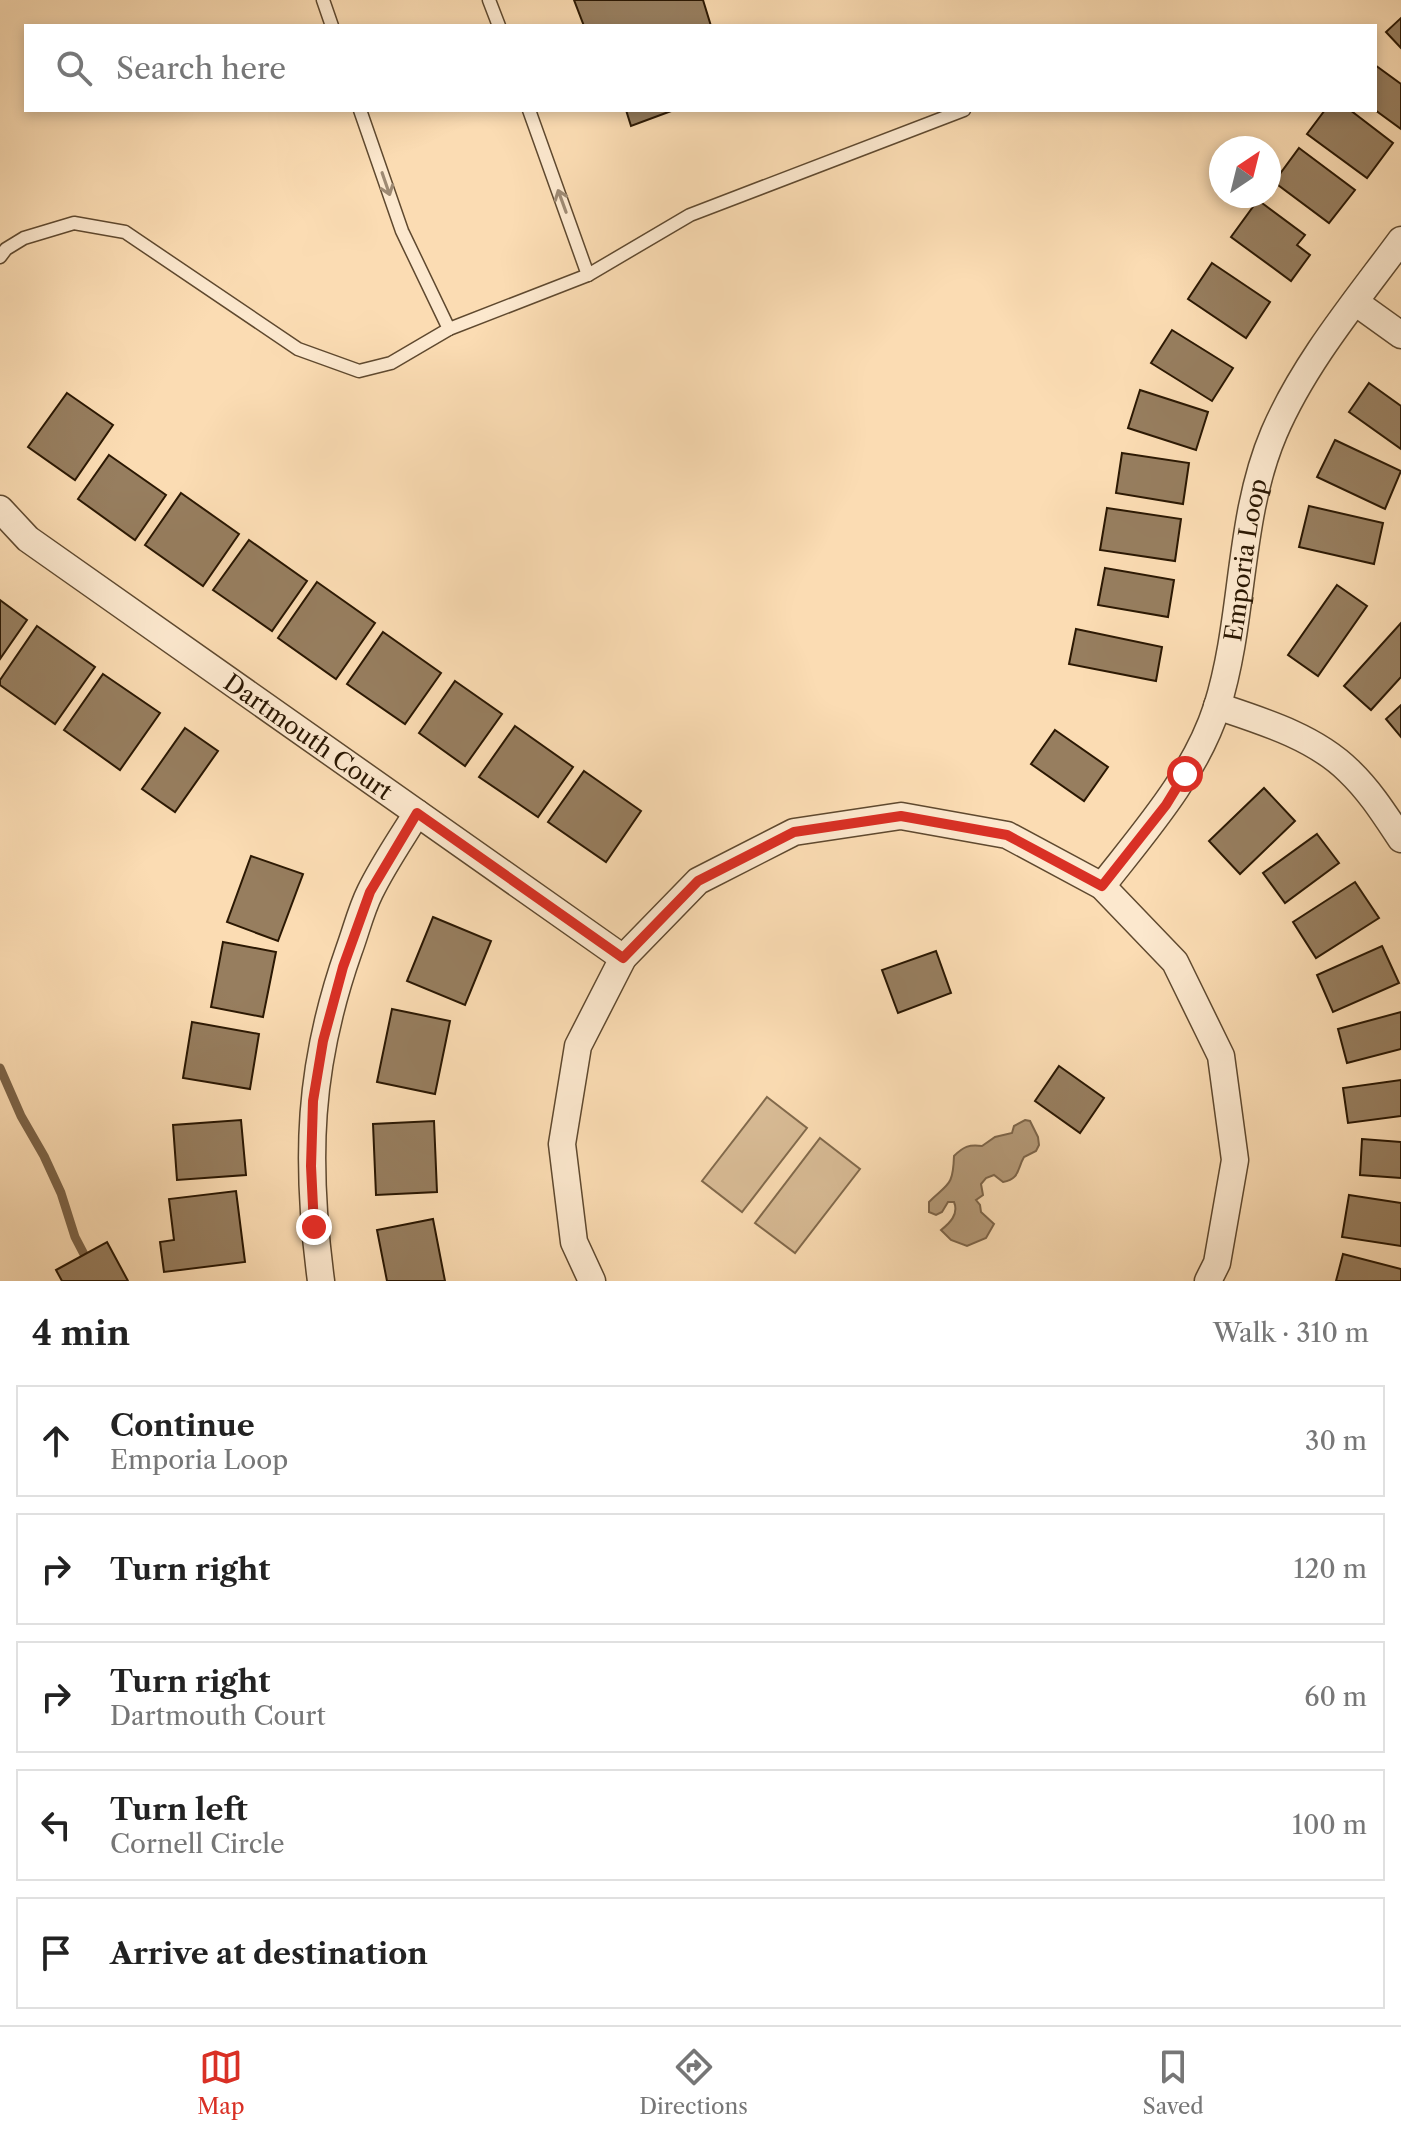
<!DOCTYPE html>
<html lang="en">
<head>
<meta charset="utf-8">
<style>
	body { margin:0; font-family:"Libre Caslon Text",serif; background:#f2f2f2; color:#222 }
	.compass { position:absolute; left:1209px; top:136px; width:72px; height:72px; border-radius:50%; background:#fff; box-shadow:0 4px 12px #0003; rotate:35deg }
	.stop { position:absolute; width:24px; height:24px; margin:-18px; border:6px solid #d93025; border-radius:50%; background:#fff }
	.stop.end { background:#d93025; border-color:#fff; box-shadow:0 2px 8px #0008 }
	.list { margin:0; padding:0; list-style:none }
	h2 { display:flex; justify-content:space-between; align-items:center; height:104px; margin:0; padding:0 32px; font-size:34px }
	h2 small { font-size:26px; font-weight:400; color:#767676 }
	.list li { display:grid; grid-template-columns:52px 1fr auto; gap:24px; align-items:center; box-sizing:border-box; height:112px; margin:0 16px 16px; padding:0 16px; border:2px solid #e0e0e0; border-radius:0px }
	.list b { display:block; font-size:30px; white-space:nowrap }
	.list p { margin:0; font-size:26px; white-space:nowrap; color:#767676 }
	.list em { font-size:26px; font-style:normal; color:#767676 }
	.icon { flex:none; width:44px; height:44px; fill:none; stroke:currentColor; stroke-width:2; stroke-linecap:round; stroke-linejoin:round }
	.map { position:relative; flex:none; width:1401px; height:1281px; overflow:hidden }
	.search { position:absolute; background:#fff; box-shadow:0 4px 12px #0003; left:24px; right:24px; top:24px; height:88px; display:flex; align-items:center; gap:20px; box-sizing:border-box; padding:0 28px; border-radius:0px; color:#767676; font-size:30px }
	.sheet { height:744px; background:#fff }
	nav { display:flex; justify-content:space-around; align-items:center; box-sizing:border-box; height:112px; border-top:2px solid #e0e0e0; background:#fff; font-size:22px; color:#767676 }
	nav a { display:grid; justify-items:center; gap:4px }
	nav .on { color:#d93025 }
	.map>svg:first-child { display:block }
	.green { fill:#d8bb95; stroke:#826a4c; stroke-width:2 }
	.water { fill:#b49977; stroke:#7d6549; stroke-width:2 }
	.lines { fill:none; stroke-linecap:round; stroke-linejoin:round }
	.stream { stroke:#7d6549; stroke-width:9 }
	.building { fill:#977e5f; stroke:#2b1803; stroke-width:2 }
	.lane-casing { stroke:#5f492f; stroke-width:15 }
	.street-casing { stroke:#5f492f; stroke-width:29 }
	.lane { stroke:#fce8ce; stroke-width:12 }
	.street { stroke:#fce8ce; stroke-width:26 }
	.oneway { stroke:#9e8a73 }
	.route { stroke:#d93025; stroke-width:10 }
	.labels { text-anchor:middle; dominant-baseline:central; stroke-width:6; stroke-linejoin:round; paint-order:stroke }
	.street-label { font-size:24px; fill:#2b1803; stroke:#fce8ce }
</style>
</head>
<body>
<div class="map">
<svg width="1401" height="1281" viewBox="0 0 1401 1281">
	<rect width="100%" height="100%" fill="#fbdcb3"/>
	<filter id="stains"><feTurbulence type="fractalNoise" baseFrequency=".0025" numOctaves="4"/><feColorMatrix values="0 0 0 0 .2 0 0 0 0 .09 0 0 0 0 .02 0 0 0 .5 -.17"/></filter>
	<radialGradient id="worn" r=".72"><stop offset=".6" stop-color="#630" stop-opacity="0"/><stop offset="1" stop-color="#630" stop-opacity=".3"/></radialGradient>
	<g class="green">
		<path d="M 767,1097 L 807,1128 L 742,1212 L 702,1181 Z"/>
		<path d="M 820,1138 L 860,1169 L 795,1253 L 755,1223 Z"/>
	</g>
	<path class="water" d="M 1025,1120 L 1030,1121 L 1038,1137 L 1039,1145 L 1036,1151 L 1024,1157 C 1017,1169 1020,1179 1003,1182 L 994,1175 L 986,1178 L 981,1184 L 983,1195 L 976,1200 L 980,1205 L 981,1212 L 994,1224 L 986,1238 L 967,1246 L 951,1240 L 941,1230 C 950,1223 959,1214 954,1202 L 948,1202 L 942,1212 L 936,1215 L 929,1212 L 929,1202 C 948,1183 953,1187 954,1156 C 963,1147 969,1144 982,1146 L 995,1137 L 1012,1133 L 1014,1126 Z"/>
	<g class="lines">
		<path class="stream" d="M 0,1068 L 21,1116 L 44,1156 L 61,1193 L 75,1237 L 98,1281"/>
	</g>
	<g class="building">
		<path d="M 574,0 L 703,0 L 711,26 L 584,26 Z"/>
		<path d="M 1401,18 L 1401,48 L 1386,32 Z"/>
		<path d="M 1375,65 L 1401,84 L 1401,129 L 1375,110 Z"/>
		<path d="M 626,110 L 674,110 L 631,126 Z"/>
		<path d="M 1325,110 L 1350,110 L 1393,143 L 1367,178 L 1307,134 Z"/>
		<path d="M 1299,148 L 1355,190 L 1329,223 L 1274,182 Z"/>
		<path d="M 1258,200 L 1305,235 L 1297,245 L 1310,255 L 1291,281 L 1231,237 Z"/>
		<path d="M 1212,263 L 1270,302 L 1246,338 L 1188,299 Z"/>
		<path d="M 1172,330 L 1233,368 L 1212,401 L 1151,363 Z"/>
		<path d="M 1369,383 L 1401,406 L 1401,449 L 1349,412 Z"/>
		<path d="M 1140,390 L 1208,412 L 1196,450 L 1128,428 Z"/>
		<path d="M 67,393 L 113,425 L 75,480 L 28,447 Z"/>
		<path d="M 1335,440 L 1401,471 L 1385,509 L 1317,477 Z"/>
		<path d="M 1122,453 L 1189,463 L 1183,504 L 1116,493 Z"/>
		<path d="M 109,455 L 166,495 L 135,540 L 78,499 Z"/>
		<path d="M 181,493 L 239,534 L 203,586 L 145,545 Z"/>
		<path d="M 1309,506 L 1383,523 L 1374,564 L 1299,547 Z"/>
		<path d="M 1107,508 L 1181,519 L 1175,561 L 1100,550 Z"/>
		<path d="M 249,540 L 307,581 L 272,631 L 213,590 Z"/>
		<path d="M 1105,568 L 1174,580 L 1168,617 L 1098,605 Z"/>
		<path d="M 317,582 L 375,623 L 336,679 L 278,638 Z"/>
		<path d="M 1337,585 L 1367,606 L 1318,676 L 1288,655 Z"/>
		<path d="M 0,600 L 27,620 L 0,659 Z"/>
		<path d="M 1401,623 L 1401,677 L 1371,710 L 1344,686 Z"/>
		<path d="M 37,626 L 95,667 L 55,724 L 0,685 L 0,680 Z"/>
		<path d="M 1076,629 L 1162,647 L 1156,681 L 1069,664 Z"/>
		<path d="M 383,632 L 441,673 L 405,724 L 347,684 Z"/>
		<path d="M 103,674 L 160,713 L 120,770 L 64,730 Z"/>
		<path d="M 455,681 L 502,714 L 465,766 L 419,733 Z"/>
		<path d="M 1401,705 L 1401,737 L 1386,719 Z"/>
		<path d="M 515,726 L 573,767 L 538,817 L 479,777 Z"/>
		<path d="M 185,728 L 218,751 L 175,812 L 142,789 Z"/>
		<path d="M 1055,730 L 1108,767 L 1084,801 L 1031,764 Z"/>
		<path d="M 584,771 L 641,811 L 606,862 L 548,822 Z"/>
		<path d="M 1264,788 L 1295,821 L 1240,874 L 1209,841 Z"/>
		<path d="M 1317,834 L 1339,863 L 1285,903 L 1263,873 Z"/>
		<path d="M 251,856 L 303,874 L 278,941 L 227,922 Z"/>
		<path d="M 1355,882 L 1379,918 L 1316,958 L 1293,922 Z"/>
		<path d="M 433,917 L 491,941 L 465,1005 L 407,981 Z"/>
		<path d="M 223,942 L 276,952 L 263,1017 L 211,1007 Z"/>
		<path d="M 1382,946 L 1399,983 L 1333,1012 L 1317,975 Z"/>
		<path d="M 936,951 L 951,993 L 898,1013 L 882,970 Z"/>
		<path d="M 392,1009 L 450,1021 L 435,1094 L 377,1082 Z"/>
		<path d="M 1401,1012 L 1401,1049 L 1347,1063 L 1338,1029 Z"/>
		<path d="M 192,1022 L 259,1034 L 250,1089 L 183,1078 Z"/>
		<path d="M 1059,1066 L 1104,1098 L 1080,1133 L 1035,1101 Z"/>
		<path d="M 1401,1080 L 1401,1116 L 1348,1123 L 1343,1088 Z"/>
		<path d="M 241,1120 L 246,1175 L 177,1180 L 173,1125 Z"/>
		<path d="M 434,1121 L 437,1192 L 376,1195 L 373,1124 Z"/>
		<path d="M 1362,1139 L 1401,1142 L 1401,1178 L 1360,1175 Z"/>
		<path d="M 236,1191 L 245,1262 L 164,1272 L 160,1242 L 174,1240 L 169,1199 Z"/>
		<path d="M 1349,1195 L 1401,1203 L 1401,1246 L 1342,1237 Z"/>
		<path d="M 433,1219 L 445,1281 L 387,1281 L 377,1230 Z"/>
		<path d="M 107,1242 L 128,1281 L 62,1281 L 56,1270 Z"/>
		<path d="M 1343,1254 L 1401,1269 L 1401,1281 L 1336,1281 Z"/>
	</g>
	<g class="lines">
		<defs>
			<g id="lane">
				<path d="M 323,0 L 332,26"/>
				<path d="M 489,0 L 499,26"/>
				<path d="M 360,110 L 402,231 L 449,329"/>
				<path d="M 529,110 L 588,275"/>
				<path d="M 0,257 L 6,249 L 24,238 L 74,223 L 125,232 L 298,349 L 359,371 L 391,363 L 449,329 L 588,275 L 690,215 L 964,110"/>
			</g>
			<g id="street">
				<path d="M 1355,302 L 1401,335"/>
				<path id="s1" d="M 0,509 L 28,539 L 623,958"/>
				<path d="M 1217,706 C 1262,721 1315,737 1349,771 C 1370,791 1385,815 1401,839"/>
				<path id="s2" d="M 1102,886 C 1145,831 1195,775 1217,707 C 1245,618 1237,520 1274,433 C 1304,363 1356,301 1401,240"/>
				<path d="M 321,1281 C 305,1160 308,1066 349,950 C 356,931 361,910 370,892 C 383,865 401,839 417,813"/>
				<path d="M 592,1281 L 574,1242 L 562,1144 L 578,1046 L 623,958 L 698,881 L 794,832 L 901,816 L 1007,835 L 1102,886 L 1175,962 L 1221,1056 L 1235,1160 L 1217,1263 L 1208,1281"/>
			</g>
		</defs>
		<use href="#lane" class="lane-casing"/>
		<use href="#street" class="street-casing"/>
		<use href="#lane" class="lane"/>
		<use href="#street" class="street"/>
	</g>
	<defs><path id="oneway-shaft" d="M-6 0H5M1.5-3L5.5 0L1.5 3" fill="none" stroke-width="1.6" stroke-linecap="round" stroke-linejoin="round" transform="scale(2)"/></defs>
	<g class="oneway">
		<use href="#oneway-shaft" transform="translate(386 184) rotate(71)"/>
		<use href="#oneway-shaft" transform="translate(562 201) rotate(-110)"/>
	</g>
	<g class="lines">
		<path class="route" d="M 314,1227 L 311,1166 L 313,1101 L 323,1041 L 343,967 L 370,892 L 417,813 L 623,958 L 698,881 L 794,832 L 901,816 L 1007,835 L 1102,886 L 1166,805 L 1185,774"/>
	</g>
	<g class="labels">
		<g class="street-label">
			<text stroke="none"><textPath href="#s2" startOffset="364">Emporia Loop</textPath></text>
			<text stroke="none"><textPath href="#s1" startOffset="384">Dartmouth Court</textPath></text>
		</g>
	</g>
	<rect width="100%" height="100%" filter="url(#stains)"/>
	<rect width="100%" height="100%" fill="url(#worn)"/>
</svg>
<svg class="compass" viewBox="-18 -18 36 36"><path d="M0-13l5 13h-10z" fill="#e53935"/><path d="M0 13l5-13h-10z" fill="#767676"/></svg>
<div class="stop" style="left:1185px;top:774px"></div>
<div class="stop end" style="left:314px;top:1227px"></div>
<div class="search"><svg class="icon" aria-label="search" viewBox="0 0 24 24"><circle cx="10" cy="10" r="6"/><path d="M15 15l6 6"/></svg>Search here</div>
</div>
<section class="sheet">
<h2>4 min<small>Walk · 310 m</small></h2>
<ul class="list">
<li><svg class="icon" aria-label="ahead" viewBox="0 0 24 24"><path d="M12 20V5M6 11l6-6 6 6"/></svg><div><b>Continue</b><p>Emporia Loop</p></div><em>30 m</em></li>
<li><svg class="icon" aria-label="right" viewBox="0 0 24 24"><path d="M7 20v-9h11M14 6l5 5-5 5"/></svg><div><b>Turn right</b></div><em>120 m</em></li>
<li><svg class="icon" aria-label="right" viewBox="0 0 24 24"><path d="M7 20v-9h11M14 6l5 5-5 5"/></svg><div><b>Turn right</b><p>Dartmouth Court</p></div><em>60 m</em></li>
<li><svg class="icon" aria-label="left" viewBox="0 0 24 24"><path d="M17 20v-9H6M10 6l-5 5 5 5"/></svg><div><b>Turn left</b><p>Cornell Circle</p></div><em>100 m</em></li>
<li><svg class="icon" aria-label="arrive" viewBox="0 0 24 24"><path d="M6 21V4h12l-3 4 3 4H6"/></svg><div><b>Arrive at destination</b></div></li>
</ul>
</section>
<nav>
<a class="on"><svg class="icon" aria-label="map" viewBox="0 0 24 24"><path d="M3 6l6-2 6 2 6-2v14l-6 2-6-2-6 2zM9 4v14M15 6v14"/></svg>Map</a>
<a><svg class="icon" aria-label="directions" viewBox="0 0 24 24"><path d="M12 3l9 9-9 9-9-9zM9 14v-3h6M13 9l2 2-2 2"/></svg>Directions</a>
<a><svg class="icon" aria-label="saved" viewBox="0 0 24 24"><path d="M7 4h10v16l-5-4-5 4z"/></svg>Saved</a>
</nav>
</body>
</html>
